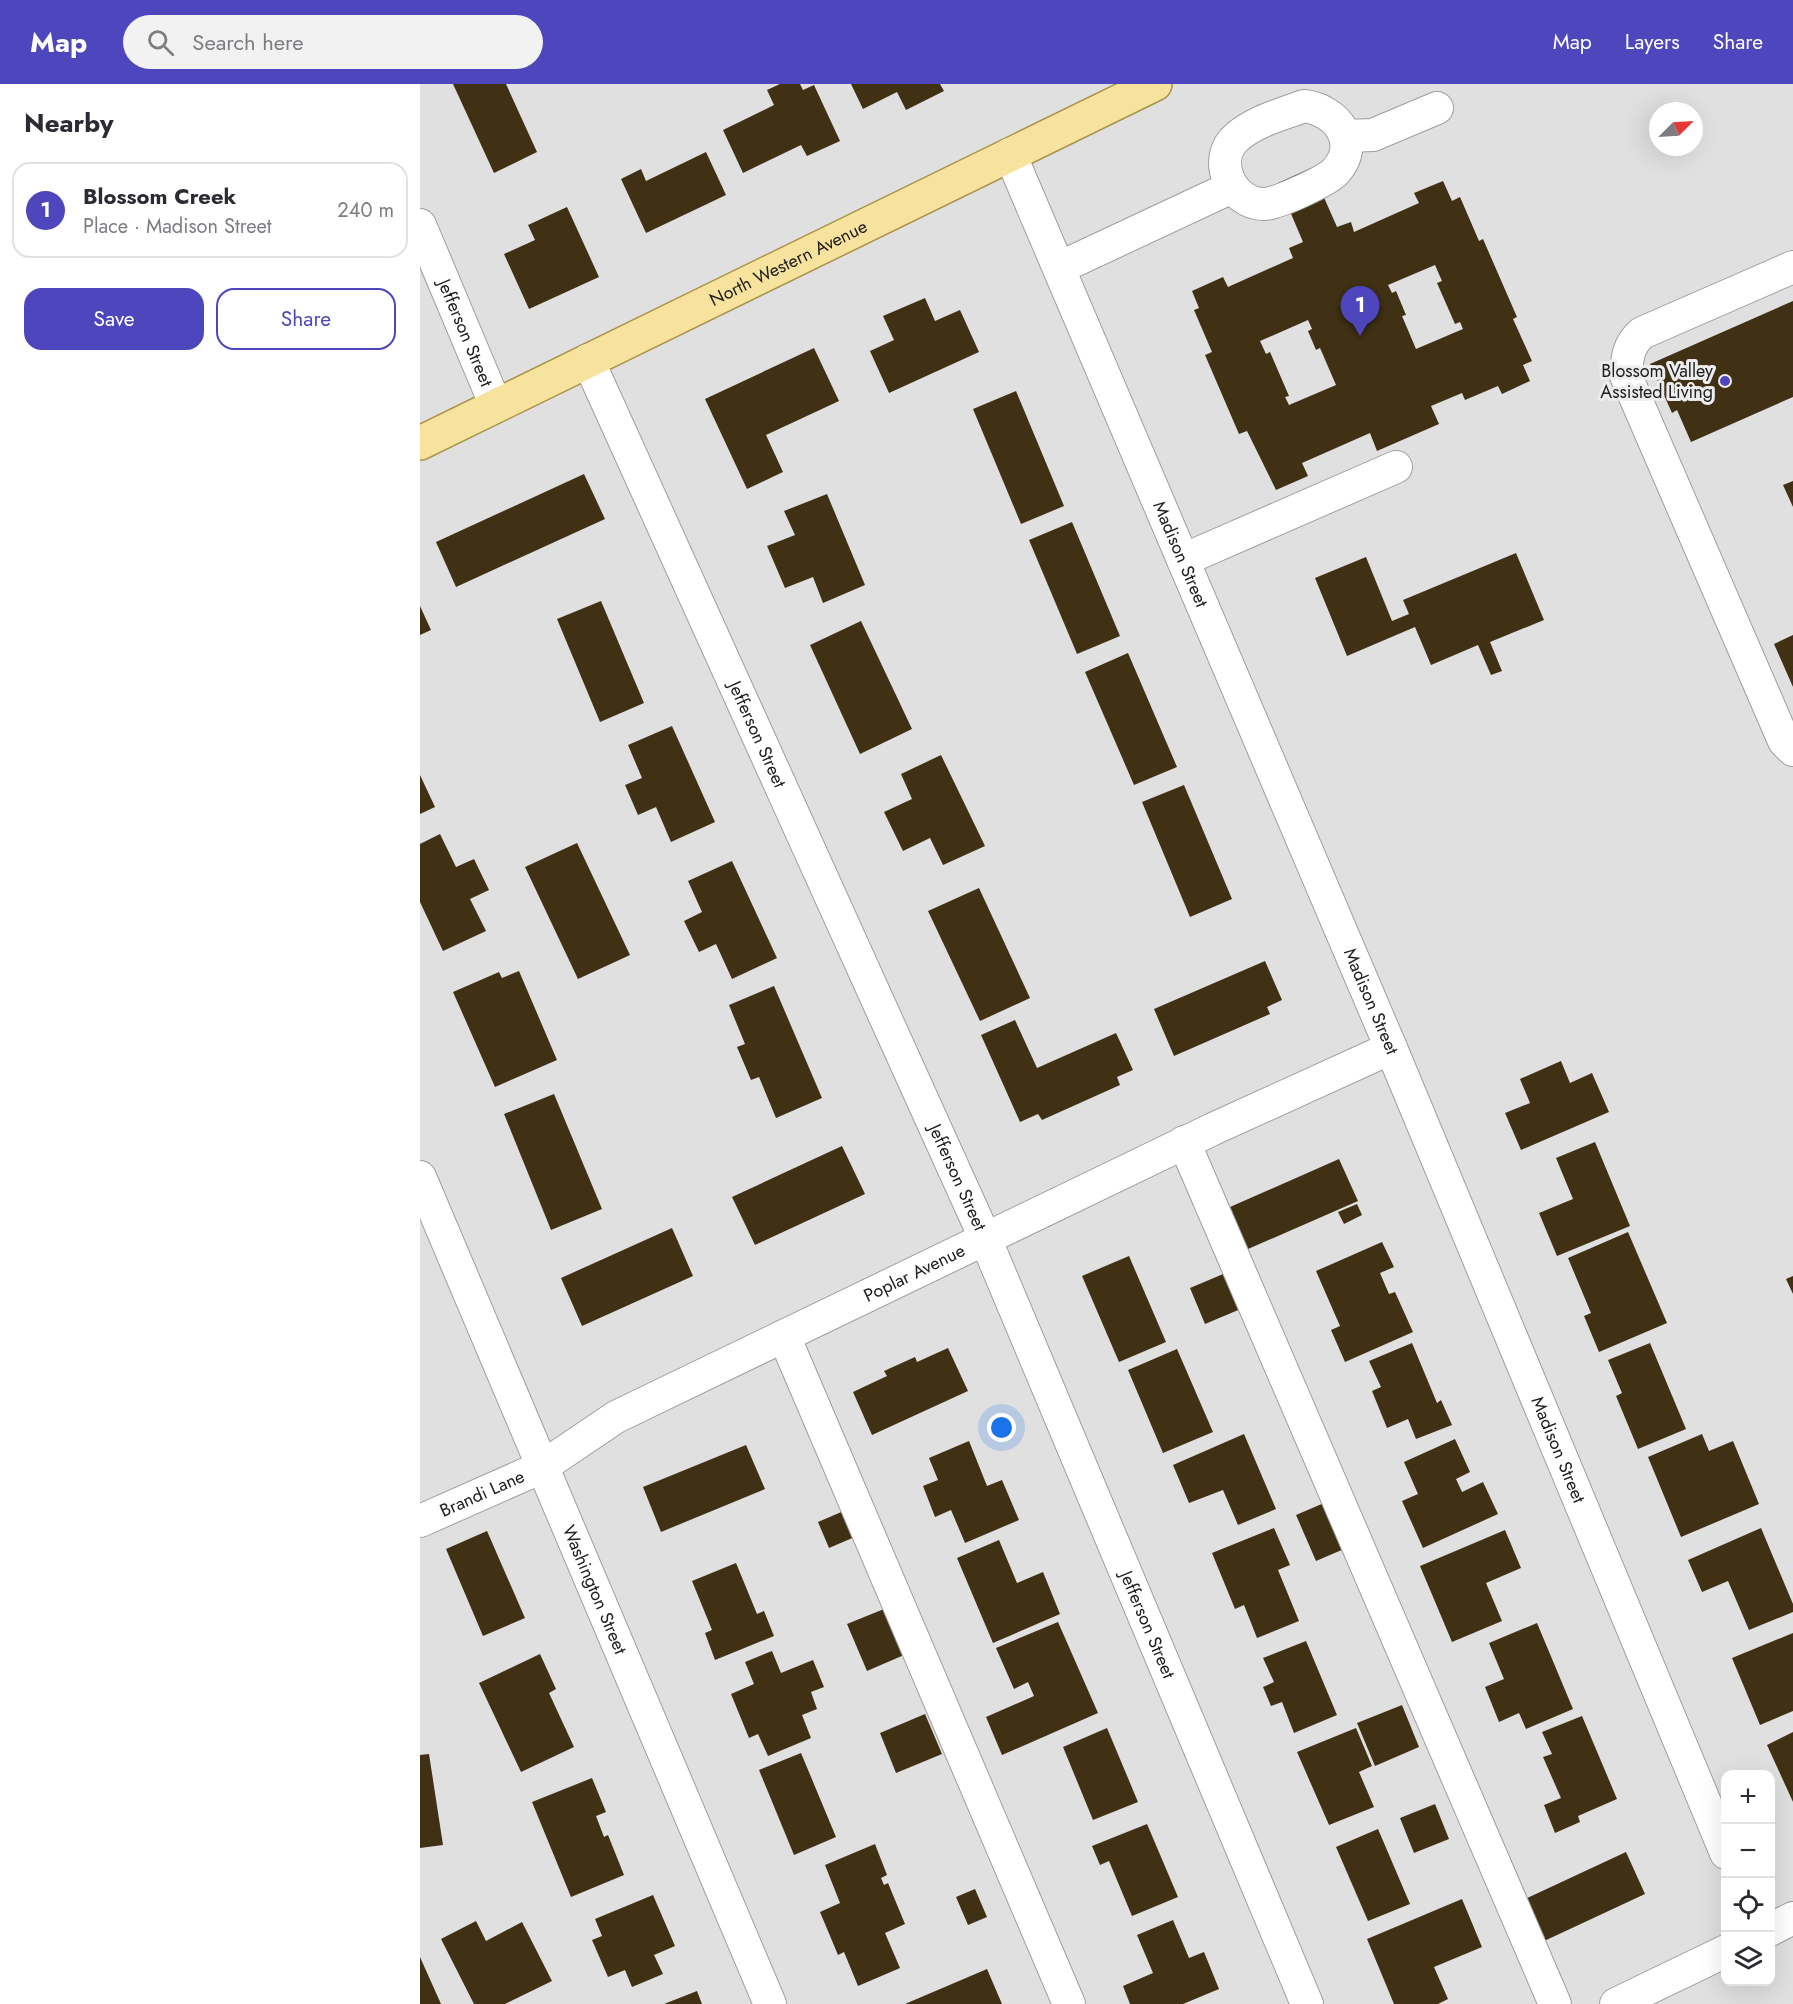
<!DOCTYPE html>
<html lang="en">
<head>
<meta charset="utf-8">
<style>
	body { margin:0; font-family:Jost,sans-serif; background:#f2f2f3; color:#2b2b33 }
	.controls { position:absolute; right:18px; bottom:18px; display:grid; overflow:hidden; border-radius:12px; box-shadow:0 6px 24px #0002 }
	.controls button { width:54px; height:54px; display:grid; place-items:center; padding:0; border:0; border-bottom:2px solid #e1e1e2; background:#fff; color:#2b2b33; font:30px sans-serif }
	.compass { position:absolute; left:1229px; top:18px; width:54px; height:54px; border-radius:50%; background:#fff; box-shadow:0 6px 24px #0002; rotate:66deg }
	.you { position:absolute; left:582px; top:1344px; width:21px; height:21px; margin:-15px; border:4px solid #fff; border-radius:50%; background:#1a73e8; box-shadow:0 0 0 9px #1a73e833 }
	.badge { display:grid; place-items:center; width:39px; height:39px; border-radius:50%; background:#4e46bc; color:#fff; font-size:20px; font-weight:700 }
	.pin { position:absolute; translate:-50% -50px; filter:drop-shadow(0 2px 3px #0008) }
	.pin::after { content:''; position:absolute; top:32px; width:21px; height:18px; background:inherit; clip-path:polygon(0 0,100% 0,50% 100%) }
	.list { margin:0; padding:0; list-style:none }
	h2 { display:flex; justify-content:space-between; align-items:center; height:78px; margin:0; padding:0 24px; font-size:26px }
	h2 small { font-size:20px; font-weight:400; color:#7c7c81 }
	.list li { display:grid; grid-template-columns:39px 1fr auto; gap:18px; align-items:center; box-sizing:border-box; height:96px; margin:0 12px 12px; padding:0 12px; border:2px solid #e1e1e2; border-radius:18px }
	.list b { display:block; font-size:22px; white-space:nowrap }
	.list p { margin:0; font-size:20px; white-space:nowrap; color:#7c7c81 }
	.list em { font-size:20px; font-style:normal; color:#7c7c81 }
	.actions { display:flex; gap:12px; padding:18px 24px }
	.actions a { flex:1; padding:14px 0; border:2px solid #4e46bc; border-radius:18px; text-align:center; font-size:21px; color:#4e46bc }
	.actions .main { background:#4e46bc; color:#fff }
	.icon { flex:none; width:33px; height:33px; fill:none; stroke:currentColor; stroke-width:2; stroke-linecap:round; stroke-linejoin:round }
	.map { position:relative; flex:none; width:1373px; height:1920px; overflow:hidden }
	header { display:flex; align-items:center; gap:36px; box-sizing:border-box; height:84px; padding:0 30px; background:#4e46bc; color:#fff }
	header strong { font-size:28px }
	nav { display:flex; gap:33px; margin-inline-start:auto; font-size:21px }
	.search { width:420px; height:54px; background:#f2f2f3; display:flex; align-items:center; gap:15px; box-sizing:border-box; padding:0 21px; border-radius:33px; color:#7c7c81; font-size:22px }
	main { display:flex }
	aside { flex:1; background:#fff }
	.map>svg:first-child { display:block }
	.building { fill:#403014; fill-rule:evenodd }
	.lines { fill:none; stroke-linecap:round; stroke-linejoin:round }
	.minor-casing { stroke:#9e9e9f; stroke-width:34 }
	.major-casing { stroke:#aa9248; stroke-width:36 }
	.minor { stroke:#fff; stroke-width:32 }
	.major { stroke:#f8e39e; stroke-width:33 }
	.poi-dot { fill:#4e46bc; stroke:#ededee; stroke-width:2 }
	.labels { text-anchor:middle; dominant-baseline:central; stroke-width:6; stroke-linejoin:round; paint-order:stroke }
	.street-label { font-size:18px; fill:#202020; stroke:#ededee }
	.poi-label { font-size:18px; fill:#202020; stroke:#ededee; text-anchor:end }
</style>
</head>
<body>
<header>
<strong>Map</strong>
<div class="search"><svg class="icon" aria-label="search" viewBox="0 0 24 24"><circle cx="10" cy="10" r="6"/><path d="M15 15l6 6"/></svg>Search here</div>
<nav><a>Map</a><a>Layers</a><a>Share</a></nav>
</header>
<main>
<aside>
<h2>Nearby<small></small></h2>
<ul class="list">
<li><span class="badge">1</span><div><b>Blossom Creek</b><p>Place · Madison Street</p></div><em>240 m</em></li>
</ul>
<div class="actions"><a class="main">Save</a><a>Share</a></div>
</aside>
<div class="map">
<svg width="1373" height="1920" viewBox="0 0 1373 1920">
	<rect width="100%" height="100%" fill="#e0e0e1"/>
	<g class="building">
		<path d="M 33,0 L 86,0 L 117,68 L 74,89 Z"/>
		<path d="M 360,0 L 380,0 L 383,6 L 394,1 L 420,57 L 387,72 L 381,61 L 323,89 L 303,46 L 354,21 L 347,6 Z"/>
		<path d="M 431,0 L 520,0 L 524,7 L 486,26 L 477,8 L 443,25 Z"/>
		<path d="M 286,68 L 306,111 L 226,149 L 201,95 L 221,85 L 226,97 Z"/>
		<path d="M 891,84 L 917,143 L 931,138 L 934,148 L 999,119 L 994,109 L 1023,97 L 1032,117 L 1040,113 L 1059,157 L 1063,155 L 1097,233 L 1093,235 L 1112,277 L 1103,281 L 1110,297 L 1082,310 L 1078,302 L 1045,316 L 1042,309 L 1011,322 L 1019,340 L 957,367 L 950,349 L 882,379 L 888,392 L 856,406 L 827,347 L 819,350 L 785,271 L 792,268 L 774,226 L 779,224 L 772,207 L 803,193 L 808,203 L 873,174 L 869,164 L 883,158 L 858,99 ZM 1015,181 L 1022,197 L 1017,199 L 1035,240 L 1040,238 L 1043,245 L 996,265 L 982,232 L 986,231 L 976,207 L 972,209 L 968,201 ZM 888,236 L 892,245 L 888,247 L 896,266 L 900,264 L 916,301 L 869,321 L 865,313 L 869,312 L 850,268 L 846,270 L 840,257 Z"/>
		<path d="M 147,123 L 179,193 L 109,225 L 84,170 L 115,156 L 108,141 Z"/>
		<path d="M 505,214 L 515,237 L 540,226 L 559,268 L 469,309 L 450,267 L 474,256 L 463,232 Z"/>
		<path d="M 1373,217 L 1373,313 L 1271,358 L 1257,326 L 1252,329 L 1230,280 Z"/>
		<path d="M 394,264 L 419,317 L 346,351 L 363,388 L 327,405 L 285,315 Z"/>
		<path d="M 596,307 L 644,422 L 601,440 L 553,325 Z"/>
		<path d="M 164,390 L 185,435 L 36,503 L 16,458 Z"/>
		<path d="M 1373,397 L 1373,423 L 1363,401 Z"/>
		<path d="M 407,410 L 445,501 L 403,519 L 393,493 L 365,504 L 347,462 L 375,451 L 364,427 Z"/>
		<path d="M 652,438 L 700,552 L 657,570 L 609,456 Z"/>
		<path d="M 1096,469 L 1124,536 L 1070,558 L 1082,587 L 1071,591 L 1058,561 L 1011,581 L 995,543 L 927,572 L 895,494 L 946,473 L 972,537 L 989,530 L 983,516 Z"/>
		<path d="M 181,517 L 224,619 L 180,638 L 137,535 Z"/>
		<path d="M 0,522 L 11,546 L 0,551 Z"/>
		<path d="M 441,537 L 492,645 L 440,670 L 390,561 Z"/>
		<path d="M 1373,551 L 1373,603 L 1354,560 Z"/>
		<path d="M 708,569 L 757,683 L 714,701 L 665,588 Z"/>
		<path d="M 252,642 L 295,738 L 251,758 L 236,723 L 218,731 L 205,701 L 222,694 L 208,661 Z"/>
		<path d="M 521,671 L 565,762 L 523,781 L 510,754 L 483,767 L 464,728 L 492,715 L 481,690 Z"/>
		<path d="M 0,691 L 15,723 L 0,730 Z"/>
		<path d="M 764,701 L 812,815 L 770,833 L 722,718 Z"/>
		<path d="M 20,750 L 36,783 L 54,775 L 69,806 L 50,815 L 66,847 L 23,867 L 0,818 L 0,760 Z"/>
		<path d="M 157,759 L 210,871 L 158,895 L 105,783 Z"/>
		<path d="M 312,777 L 357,874 L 312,895 L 296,860 L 279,868 L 264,837 L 282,828 L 268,797 Z"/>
		<path d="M 559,804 L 610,914 L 560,937 L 508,827 Z"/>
		<path d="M 845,877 L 862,916 L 847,923 L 850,930 L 754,972 L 734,925 Z"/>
		<path d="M 99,887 L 137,976 L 75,1003 L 33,908 L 79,888 L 82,894 Z"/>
		<path d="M 354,902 L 402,1014 L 356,1034 L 339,993 L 331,996 L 317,963 L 325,960 L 309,921 Z"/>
		<path d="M 595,936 L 617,984 L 696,949 L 713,986 L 697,993 L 700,1001 L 622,1036 L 618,1030 L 600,1038 L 561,951 Z"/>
		<path d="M 1141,977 L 1150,999 L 1172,989 L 1189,1028 L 1101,1066 L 1085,1029 L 1110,1019 L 1100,995 Z"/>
		<path d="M 134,1010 L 182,1125 L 131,1146 L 84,1030 Z"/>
		<path d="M 1175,1058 L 1210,1142 L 1137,1172 L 1119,1129 L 1153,1115 L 1136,1074 Z"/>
		<path d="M 422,1062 L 445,1110 L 335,1161 L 312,1113 Z"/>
		<path d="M 919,1075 L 938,1117 L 828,1165 L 810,1123 Z"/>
		<path d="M 937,1120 L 942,1131 L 924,1140 L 918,1128 Z"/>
		<path d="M 252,1144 L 273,1192 L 162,1242 L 141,1194 Z"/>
		<path d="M 1208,1148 L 1247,1239 L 1179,1268 L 1164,1232 L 1171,1229 L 1148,1174 Z"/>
		<path d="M 962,1158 L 974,1183 L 960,1189 L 969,1210 L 975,1208 L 993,1248 L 925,1278 L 911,1246 L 920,1242 L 896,1187 Z"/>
		<path d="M 709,1172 L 746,1258 L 699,1278 L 662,1192 Z"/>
		<path d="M 808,1188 L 823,1224 L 785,1240 L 770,1204 Z"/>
		<path d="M 1373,1192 L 1373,1210 L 1366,1195 Z"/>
		<path d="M 992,1259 L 1017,1319 L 1021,1316 L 1032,1341 L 996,1355 L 988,1335 L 967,1344 L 952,1307 L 961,1303 L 949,1277 Z"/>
		<path d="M 1230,1259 L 1266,1345 L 1218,1365 L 1196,1312 L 1202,1309 L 1188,1276 Z"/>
		<path d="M 528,1264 L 548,1307 L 452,1351 L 433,1308 L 467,1292 L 464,1287 L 495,1273 L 497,1278 Z"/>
		<path d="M 757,1265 L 793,1348 L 743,1369 L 708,1286 Z"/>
		<path d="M 824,1350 L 856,1425 L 818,1441 L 803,1406 L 769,1419 L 753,1381 Z"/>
		<path d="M 1282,1350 L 1289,1367 L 1313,1357 L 1339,1420 L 1261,1453 L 1228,1373 Z"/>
		<path d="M 1035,1355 L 1050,1388 L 1036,1395 L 1042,1408 L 1063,1398 L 1078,1430 L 1003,1464 L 982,1417 L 998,1410 L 984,1378 Z"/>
		<path d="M 549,1357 L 567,1402 L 582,1396 L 599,1436 L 545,1459 L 531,1426 L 515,1433 L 503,1402 L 518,1396 L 509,1374 Z"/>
		<path d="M 326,1361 L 345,1405 L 241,1448 L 223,1403 Z"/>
		<path d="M 904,1419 L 924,1465 L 896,1477 L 876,1431 Z"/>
		<path d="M 426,1426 L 437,1452 L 409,1464 L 398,1438 Z"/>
		<path d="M 854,1444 L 870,1481 L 858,1486 L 879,1537 L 837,1554 L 824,1521 L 815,1525 L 792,1469 Z"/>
		<path d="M 1341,1444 L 1373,1520 L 1373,1528 L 1329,1546 L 1308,1497 L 1282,1508 L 1268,1476 Z"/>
		<path d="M 1085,1446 L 1101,1484 L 1066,1499 L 1082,1537 L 1032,1558 L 1000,1482 Z"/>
		<path d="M 67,1447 L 105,1534 L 63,1552 L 26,1465 Z"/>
		<path d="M 579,1456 L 597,1499 L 623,1488 L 640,1530 L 573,1559 L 537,1474 Z"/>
		<path d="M 316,1479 L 337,1530 L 344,1527 L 354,1552 L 295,1576 L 285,1549 L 292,1546 L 272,1497 Z"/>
		<path d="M 464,1525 L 484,1571 L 447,1587 L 427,1540 Z"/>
		<path d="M 638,1538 L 678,1629 L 582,1671 L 566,1633 L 614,1612 L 608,1598 L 594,1605 L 576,1564 Z"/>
		<path d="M 1117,1539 L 1153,1625 L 1106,1645 L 1099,1629 L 1079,1638 L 1065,1603 L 1084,1595 L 1069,1559 Z"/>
		<path d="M 1373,1549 L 1373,1627 L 1340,1641 L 1312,1574 Z"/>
		<path d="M 886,1557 L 917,1631 L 874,1649 L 862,1618 L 851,1622 L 843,1603 L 854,1598 L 843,1574 Z"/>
		<path d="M 352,1567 L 361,1589 L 393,1576 L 404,1603 L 391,1608 L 397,1625 L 382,1631 L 391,1654 L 348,1672 L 338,1650 L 329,1654 L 311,1610 L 334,1600 L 325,1578 Z"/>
		<path d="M 120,1570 L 136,1605 L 129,1609 L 154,1663 L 101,1688 L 59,1599 Z"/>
		<path d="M 982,1621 L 999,1663 L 955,1682 L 937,1639 Z"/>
		<path d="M 505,1630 L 522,1670 L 476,1689 L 460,1649 Z"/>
		<path d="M 1162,1632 L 1197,1715 L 1158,1732 L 1160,1738 L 1135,1749 L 1124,1721 L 1141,1714 L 1123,1673 L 1132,1670 L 1122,1648 Z"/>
		<path d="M 687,1644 L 718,1718 L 673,1736 L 643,1663 Z"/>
		<path d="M 936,1644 L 952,1682 L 939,1688 L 954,1723 L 909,1741 L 877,1668 Z"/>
		<path d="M 1373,1648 L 1373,1718 L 1347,1661 Z"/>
		<path d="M 381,1669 L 416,1753 L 374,1771 L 339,1686 Z"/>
		<path d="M 9,1670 L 23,1761 L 0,1764 L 0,1671 Z"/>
		<path d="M 172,1694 L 186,1728 L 176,1732 L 184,1753 L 188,1751 L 204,1791 L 151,1813 L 112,1718 Z"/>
		<path d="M 1015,1720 L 1029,1755 L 994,1769 L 980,1734 Z"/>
		<path d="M 727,1740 L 758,1813 L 712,1832 L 689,1777 L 680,1781 L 672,1762 Z"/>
		<path d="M 958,1745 L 990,1820 L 948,1837 L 916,1763 Z"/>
		<path d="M 455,1760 L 467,1791 L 461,1794 L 464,1801 L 468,1799 L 485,1840 L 465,1849 L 480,1884 L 438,1902 L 424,1868 L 418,1871 L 400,1828 L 420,1819 L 405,1781 Z"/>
		<path d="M 1206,1768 L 1225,1810 L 1122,1858 L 1103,1816 Z"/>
		<path d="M 555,1805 L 567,1833 L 548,1841 L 536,1813 Z"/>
		<path d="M 233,1811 L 255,1862 L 234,1871 L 243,1890 L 212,1903 L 205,1886 L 188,1893 L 172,1856 L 182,1852 L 175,1835 Z"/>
		<path d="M 1042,1815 L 1062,1863 L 1014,1883 L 1028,1915 L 1018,1920 L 974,1920 L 947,1855 Z"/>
		<path d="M 753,1836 L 769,1874 L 784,1868 L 799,1905 L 763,1920 L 710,1920 L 703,1902 L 733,1889 L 717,1851 Z"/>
		<path d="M 56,1837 L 66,1857 L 102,1838 L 132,1897 L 85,1920 L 54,1920 L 21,1855 Z"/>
		<path d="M 0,1873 L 21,1920 L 0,1920 Z"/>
		<path d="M 567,1885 L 582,1920 L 485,1920 Z"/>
		<path d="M 277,1907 L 282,1920 L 244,1920 Z"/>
	</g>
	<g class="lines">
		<defs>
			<g id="minor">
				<path d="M 884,22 C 917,26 942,59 915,88 C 906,97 857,120 844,120 C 811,120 791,75 817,53 C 835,37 863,30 884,22 Z"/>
				<path d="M 925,52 L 953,51 L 1017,24"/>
				<path id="s1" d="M 590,70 L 971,964 L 1306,1769"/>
				<path id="s2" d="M 0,141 L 76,322"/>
				<path d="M 1373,183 L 1222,249 C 1208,261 1207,274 1206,292 L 1364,657 L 1373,666"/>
				<path d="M 639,184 L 812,103"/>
				<path id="s3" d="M 168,276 L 565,1154 L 887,1920"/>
				<path d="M 763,476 L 976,383"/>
				<path d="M 764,1058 L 1135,1920"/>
				<path id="s4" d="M 0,1093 L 350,1920"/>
				<path d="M 364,1252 L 649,1920"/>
				<path id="s5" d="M 0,1437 L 122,1383 L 196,1333 L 793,1045 L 971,964"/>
				<path d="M 1350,1846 L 1373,1834"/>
				<path d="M 1196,1920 L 1306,1867"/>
			</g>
			<g id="major">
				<path id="s6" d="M 0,359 L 735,0"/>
			</g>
		</defs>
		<use href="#minor" class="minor-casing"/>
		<use href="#major" class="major-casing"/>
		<use href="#minor" class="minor"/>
		<use href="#major" class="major"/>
	</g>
	<circle class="poi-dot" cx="1305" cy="297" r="6"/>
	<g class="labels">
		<g class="street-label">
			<text stroke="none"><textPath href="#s6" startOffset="410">North Western Avenue</textPath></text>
			<text stroke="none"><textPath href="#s2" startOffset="117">Jefferson Street</textPath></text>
			<text stroke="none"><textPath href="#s1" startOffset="435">Madison Street</textPath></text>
			<text stroke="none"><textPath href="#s3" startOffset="411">Jefferson Street</textPath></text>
			<text stroke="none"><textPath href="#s1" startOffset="921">Madison Street</textPath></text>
			<text stroke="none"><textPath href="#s3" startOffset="897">Jefferson Street</textPath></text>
			<text stroke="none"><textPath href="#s5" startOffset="554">Poplar Avenue</textPath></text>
			<text stroke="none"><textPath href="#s1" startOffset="1407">Madison Street</textPath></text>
			<text stroke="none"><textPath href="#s5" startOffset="68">Brandi Lane</textPath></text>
			<text stroke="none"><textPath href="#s4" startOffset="448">Washington Street</textPath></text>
			<text stroke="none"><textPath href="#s3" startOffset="1383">Jefferson Street</textPath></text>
		</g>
		<g class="poi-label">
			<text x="1293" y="287">Blossom Valley<tspan x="1293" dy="21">Assisted Living</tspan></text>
		</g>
	</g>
</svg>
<div class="controls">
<button>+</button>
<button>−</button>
<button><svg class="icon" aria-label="locate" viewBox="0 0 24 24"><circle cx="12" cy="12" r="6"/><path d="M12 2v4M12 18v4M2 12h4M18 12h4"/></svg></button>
<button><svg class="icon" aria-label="layers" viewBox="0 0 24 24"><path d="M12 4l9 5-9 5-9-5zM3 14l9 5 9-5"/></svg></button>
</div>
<svg class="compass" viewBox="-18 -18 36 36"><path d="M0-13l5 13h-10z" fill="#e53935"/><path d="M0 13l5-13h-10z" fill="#7c7c81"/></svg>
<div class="you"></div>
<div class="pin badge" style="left:940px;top:252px">1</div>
</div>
</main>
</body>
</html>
